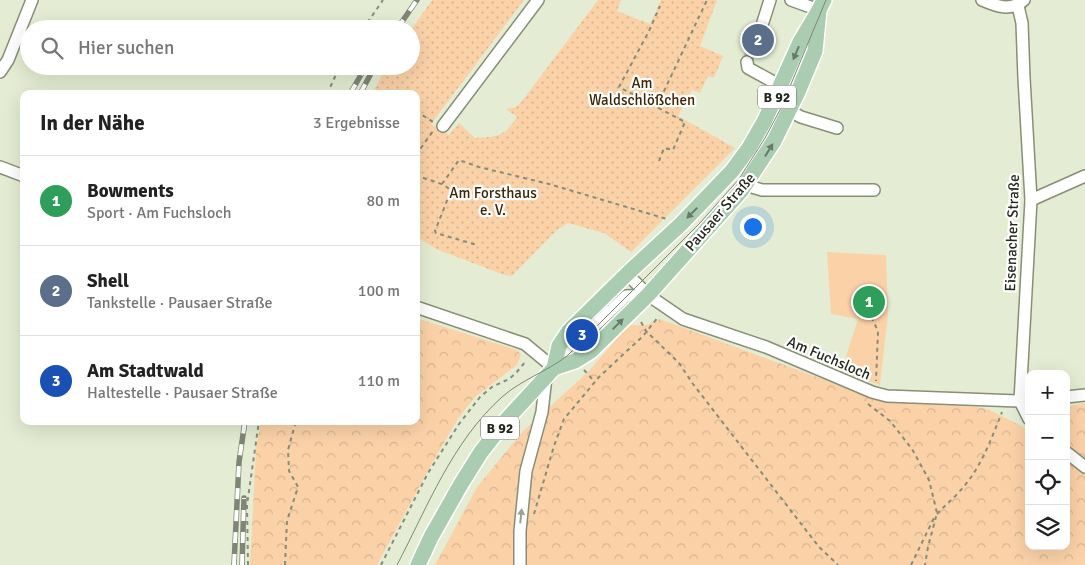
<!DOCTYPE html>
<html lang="de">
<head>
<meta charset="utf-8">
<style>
	body { margin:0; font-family:Signika,sans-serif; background:#f6f6f6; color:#222 }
	.controls { position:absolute; right:15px; bottom:15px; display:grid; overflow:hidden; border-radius:10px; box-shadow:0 5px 20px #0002 }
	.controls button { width:45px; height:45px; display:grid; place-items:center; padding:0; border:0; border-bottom:1px solid #e0e0e0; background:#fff; color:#222; font:25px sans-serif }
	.you { position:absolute; left:752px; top:226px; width:18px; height:18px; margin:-12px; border:4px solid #fff; border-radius:50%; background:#1a73e8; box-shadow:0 0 0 8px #1a73e833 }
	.badge { display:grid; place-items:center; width:32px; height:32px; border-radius:50%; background:#1a73e8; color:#fff; font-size:16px; font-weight:700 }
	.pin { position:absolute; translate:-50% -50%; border:2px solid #fff; box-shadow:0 1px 5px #0006 }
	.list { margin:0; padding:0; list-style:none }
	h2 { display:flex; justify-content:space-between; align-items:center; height:65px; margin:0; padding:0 20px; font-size:21px }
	h2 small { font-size:16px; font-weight:400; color:#767676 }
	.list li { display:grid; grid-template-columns:32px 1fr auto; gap:15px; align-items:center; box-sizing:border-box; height:90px; padding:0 20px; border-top:1px solid #e0e0e0 }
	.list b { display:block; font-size:19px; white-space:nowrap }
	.list p { margin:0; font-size:16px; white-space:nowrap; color:#767676 }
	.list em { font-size:16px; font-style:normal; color:#767676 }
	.icon { flex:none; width:28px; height:28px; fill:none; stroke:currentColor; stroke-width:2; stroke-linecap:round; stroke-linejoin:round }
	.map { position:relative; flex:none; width:1085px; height:565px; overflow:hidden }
	.search { position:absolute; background:#fff; box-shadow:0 5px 20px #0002; left:20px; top:20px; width:400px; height:55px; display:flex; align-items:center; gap:12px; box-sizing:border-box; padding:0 18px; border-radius:28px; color:#767676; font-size:19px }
	.panel { position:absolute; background:#fff; box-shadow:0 5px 20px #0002; left:20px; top:90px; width:400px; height:335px; border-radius:10px }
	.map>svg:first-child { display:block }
	.green { fill:url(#green-dots) }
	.forest { fill:url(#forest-crowns) }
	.pitch { fill:#fbd2a8 }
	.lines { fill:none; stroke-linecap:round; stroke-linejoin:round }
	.minor-tunnel { stroke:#bec6af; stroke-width:11; stroke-dasharray:11 5.5; stroke-linecap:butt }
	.minor-casing { stroke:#878f77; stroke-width:14 }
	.major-casing { stroke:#fff; stroke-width:18 }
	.path { stroke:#868c7a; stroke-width:2; stroke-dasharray:4 4; stroke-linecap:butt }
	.minor { stroke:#fff; stroke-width:11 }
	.major { stroke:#aacdb1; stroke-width:15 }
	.tram { stroke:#808675; stroke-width:1 }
	.rail-casing { stroke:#808675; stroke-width:5.5 }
	.rail { stroke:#fff; stroke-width:4; stroke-dasharray:11; stroke-linecap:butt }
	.oneway { fill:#687a68 }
	.oneway2 { fill:#9d9e9a }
	.labels { text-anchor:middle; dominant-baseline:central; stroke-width:4.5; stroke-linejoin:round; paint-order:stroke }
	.shield { fill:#fff; stroke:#666862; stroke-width:1 }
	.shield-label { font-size:14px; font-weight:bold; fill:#25281e }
	.park-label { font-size:15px; fill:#402504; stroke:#fff }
	.street-label { font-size:15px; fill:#25281e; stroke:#fff }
</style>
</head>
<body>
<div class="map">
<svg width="1085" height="565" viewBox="0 0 1085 565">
	<defs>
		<pattern id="green-dots" width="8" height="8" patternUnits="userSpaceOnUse" patternTransform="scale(1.25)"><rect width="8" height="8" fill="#fbd2a8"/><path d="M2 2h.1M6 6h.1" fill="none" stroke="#d7b490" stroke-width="1.8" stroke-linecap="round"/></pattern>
		<pattern id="forest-crowns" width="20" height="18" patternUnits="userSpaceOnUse" patternTransform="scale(1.25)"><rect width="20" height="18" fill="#fbd2a8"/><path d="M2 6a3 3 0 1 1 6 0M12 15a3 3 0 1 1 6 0" fill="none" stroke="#d7b490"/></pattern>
	</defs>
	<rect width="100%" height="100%" fill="#e4edd3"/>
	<path class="green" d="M 432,0 L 524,0 L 431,124 L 449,135 L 459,123 L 475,138 C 498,137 504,137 517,117 L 506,109 L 516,107 L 522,101 L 598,0 L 621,0 L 617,11 L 650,24 L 661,0 L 717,0 L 700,46 L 723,56 L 714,78 L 708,76 L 700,93 L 692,90 L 678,116 L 735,148 L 631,252 L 604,233 L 568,223 L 557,230 L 512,276 L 504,275 L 436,249 L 416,236 L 416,94 L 372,94 L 387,66 L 411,66 L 411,30 Z"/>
	<g class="forest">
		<path d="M 416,318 L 517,350 L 521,355 L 517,365 L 475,397 L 458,419 L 430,467 L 377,565 L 250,565 L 256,449 L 261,421 L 416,421 Z"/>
		<path d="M 660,319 L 855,391 L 955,403 L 988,409 L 1029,430 L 1029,546 L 1066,546 L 1066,407 L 1085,403 L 1085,565 L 435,565 L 477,487 L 523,431 L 589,371 L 628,325 L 647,325 Z"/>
	</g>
	<path class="pitch" d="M 827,252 L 886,255 L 888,314 L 880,385 L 841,372 L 858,319 L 831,314 Z"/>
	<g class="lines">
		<path class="minor-tunnel" d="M 747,62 L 763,22"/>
		<defs>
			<g id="minor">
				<path d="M 791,0 L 819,10"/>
				<path d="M 982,0 C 996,6 1011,12 1024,0"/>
				<path d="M 1018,6 L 1022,23 L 1024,78 L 1031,200 L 1020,401"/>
				<path d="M 763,22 L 770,0"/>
				<path d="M 747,62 L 748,68 L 781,86"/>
				<path d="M 0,72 L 8,60 L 32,0"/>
				<path d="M 790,111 L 801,117 L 837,128"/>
				<path d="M 443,126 L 538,0"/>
				<path d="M 0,167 L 24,176"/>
				<path d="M 747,184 L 752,187 L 762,190 L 874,190"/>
				<path d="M 1031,200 L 1085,176"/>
				<path d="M 627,274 L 648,295 L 683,319 L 766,347 L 872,392 L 887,396 L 1020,401 L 1029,400"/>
				<path d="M 416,307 L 525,344 L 554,368 L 564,355 L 626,296 L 648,295"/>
				<path d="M 1066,397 L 1085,395"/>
				<path d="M 1020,401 L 1029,419"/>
				<path d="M 1066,452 L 1085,467"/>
				<path d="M 520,565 L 520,531 L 526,471 L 542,412 L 546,377"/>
			</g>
			<g id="major">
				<path d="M 554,368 L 559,346 L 569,331 L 627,274 L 681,224 L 732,171 L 749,148 L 765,120 L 800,42 L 819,10 L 824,0"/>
				<path d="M 418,565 L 431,537 L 461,484 L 481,452 L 508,418 L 554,368 L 575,361 L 591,351 L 648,295 L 741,191 L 774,141 L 797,94 L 815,51 L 819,10"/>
			</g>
		</defs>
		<use href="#minor" class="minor-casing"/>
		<use href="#major" class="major-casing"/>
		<g class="path">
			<path d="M 363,29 L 383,0"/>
			<path d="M 327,94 L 340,66"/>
			<path d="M 657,106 L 707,0"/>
			<path d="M 416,111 L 433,122"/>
			<path d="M 416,155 L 433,131"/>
			<path d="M 659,161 L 664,148 L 673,150 L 685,122 L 619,87 L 649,31 L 660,6"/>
			<path d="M 416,174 C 426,181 441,181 449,189 L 450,193 L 435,231 L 436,233 L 477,245"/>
			<path d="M 442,184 L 459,160 L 479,167 L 549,184 L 667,219"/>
			<path d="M 868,310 L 878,331 L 876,381"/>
			<path d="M 641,322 L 646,331 L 679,363 L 693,384 L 819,547 L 838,565"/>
			<path d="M 584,370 L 595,382"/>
			<path d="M 868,404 L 890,421 L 912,449 L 929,480 L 937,513 L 928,547 L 925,565"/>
			<path d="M 534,514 L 554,446 L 564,419 L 599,377 L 643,336 L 659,316"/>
			<path d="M 937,514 C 944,506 952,500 959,492 C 980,470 991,440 1002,412"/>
			<path d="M 248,565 L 247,505 L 259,421"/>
			<path d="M 285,565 L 287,521 L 298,487 L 289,471 L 288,450 L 296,421"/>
			<path d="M 381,565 L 428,473 L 459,424 L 480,397 L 492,387 L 509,379 L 516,373 L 526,361"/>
			<path d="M 911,565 L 934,518"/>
		</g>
		<use href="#minor" class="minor"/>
		<use href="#major" class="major"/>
		<path class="tram" d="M 397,565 C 428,506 452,442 502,397 C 521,380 546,372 567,356 L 700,223 L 739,179 L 765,138 L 781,108 L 826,0"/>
		<defs>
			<g id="rail">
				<path d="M 397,29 L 417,0"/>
				<path d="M 350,94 L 366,66"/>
				<path d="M 360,94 L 375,66"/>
				<path d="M 234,565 L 239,462 L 245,421"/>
				<path d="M 242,565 L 244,498"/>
			</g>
		</defs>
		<use href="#rail" class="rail-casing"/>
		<use href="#rail" class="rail"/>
	</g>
	<defs><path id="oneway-solid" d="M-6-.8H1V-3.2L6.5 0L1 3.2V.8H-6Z" transform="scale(1.25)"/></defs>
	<g class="oneway">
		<use href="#oneway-solid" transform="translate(796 53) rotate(113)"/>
		<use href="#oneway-solid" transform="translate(769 150) rotate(-58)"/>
		<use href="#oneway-solid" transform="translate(692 213) rotate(135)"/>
		<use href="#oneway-solid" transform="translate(618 324) rotate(-45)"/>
	</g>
	<use class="oneway2" href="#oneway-solid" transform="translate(521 516) rotate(-84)"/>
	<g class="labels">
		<g class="shield">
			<rect x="758" y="85.5" width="38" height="23" rx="4"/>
			<rect x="481" y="416.5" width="38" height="23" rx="4"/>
		</g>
		<g class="shield-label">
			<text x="777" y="97">B 92</text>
			<text x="500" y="428">B 92</text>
		</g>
		<g class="park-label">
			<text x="642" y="83">Am<tspan x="642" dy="17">Waldschlößchen</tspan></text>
			<text x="493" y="193">Am Forsthaus<tspan x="493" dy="17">e. V.</tspan></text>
		</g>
		<g class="street-label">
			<text transform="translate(720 212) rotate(-49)">Pausaer Straße</text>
			<text transform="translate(1012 233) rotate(-88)">Eisenacher Straße</text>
			<text transform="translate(829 358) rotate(23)">Am Fuchsloch</text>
		</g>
	</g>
</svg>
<div class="controls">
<button>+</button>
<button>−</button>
<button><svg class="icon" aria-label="locate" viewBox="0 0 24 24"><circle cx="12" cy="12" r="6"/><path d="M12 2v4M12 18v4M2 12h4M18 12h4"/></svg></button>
<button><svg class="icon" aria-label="layers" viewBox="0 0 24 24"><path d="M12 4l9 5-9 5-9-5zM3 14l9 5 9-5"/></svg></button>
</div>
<div class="you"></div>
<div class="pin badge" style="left:869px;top:302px;background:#2e9e5b">1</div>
<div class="pin badge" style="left:758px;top:40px;background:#5c6f8a">2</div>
<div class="pin badge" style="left:582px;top:335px;background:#1a4fb4">3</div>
<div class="search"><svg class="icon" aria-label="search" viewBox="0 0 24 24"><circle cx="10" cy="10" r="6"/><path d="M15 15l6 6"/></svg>Hier suchen</div>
<section class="panel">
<h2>In der Nähe<small>3 Ergebnisse</small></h2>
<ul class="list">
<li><span class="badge" style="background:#2e9e5b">1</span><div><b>Bowments</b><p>Sport · Am Fuchsloch</p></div><em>80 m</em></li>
<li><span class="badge" style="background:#5c6f8a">2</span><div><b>Shell</b><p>Tankstelle · Pausaer Straße</p></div><em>100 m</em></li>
<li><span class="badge" style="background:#1a4fb4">3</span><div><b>Am Stadtwald</b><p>Haltestelle · Pausaer Straße</p></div><em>110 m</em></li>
</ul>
</section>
</div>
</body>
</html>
